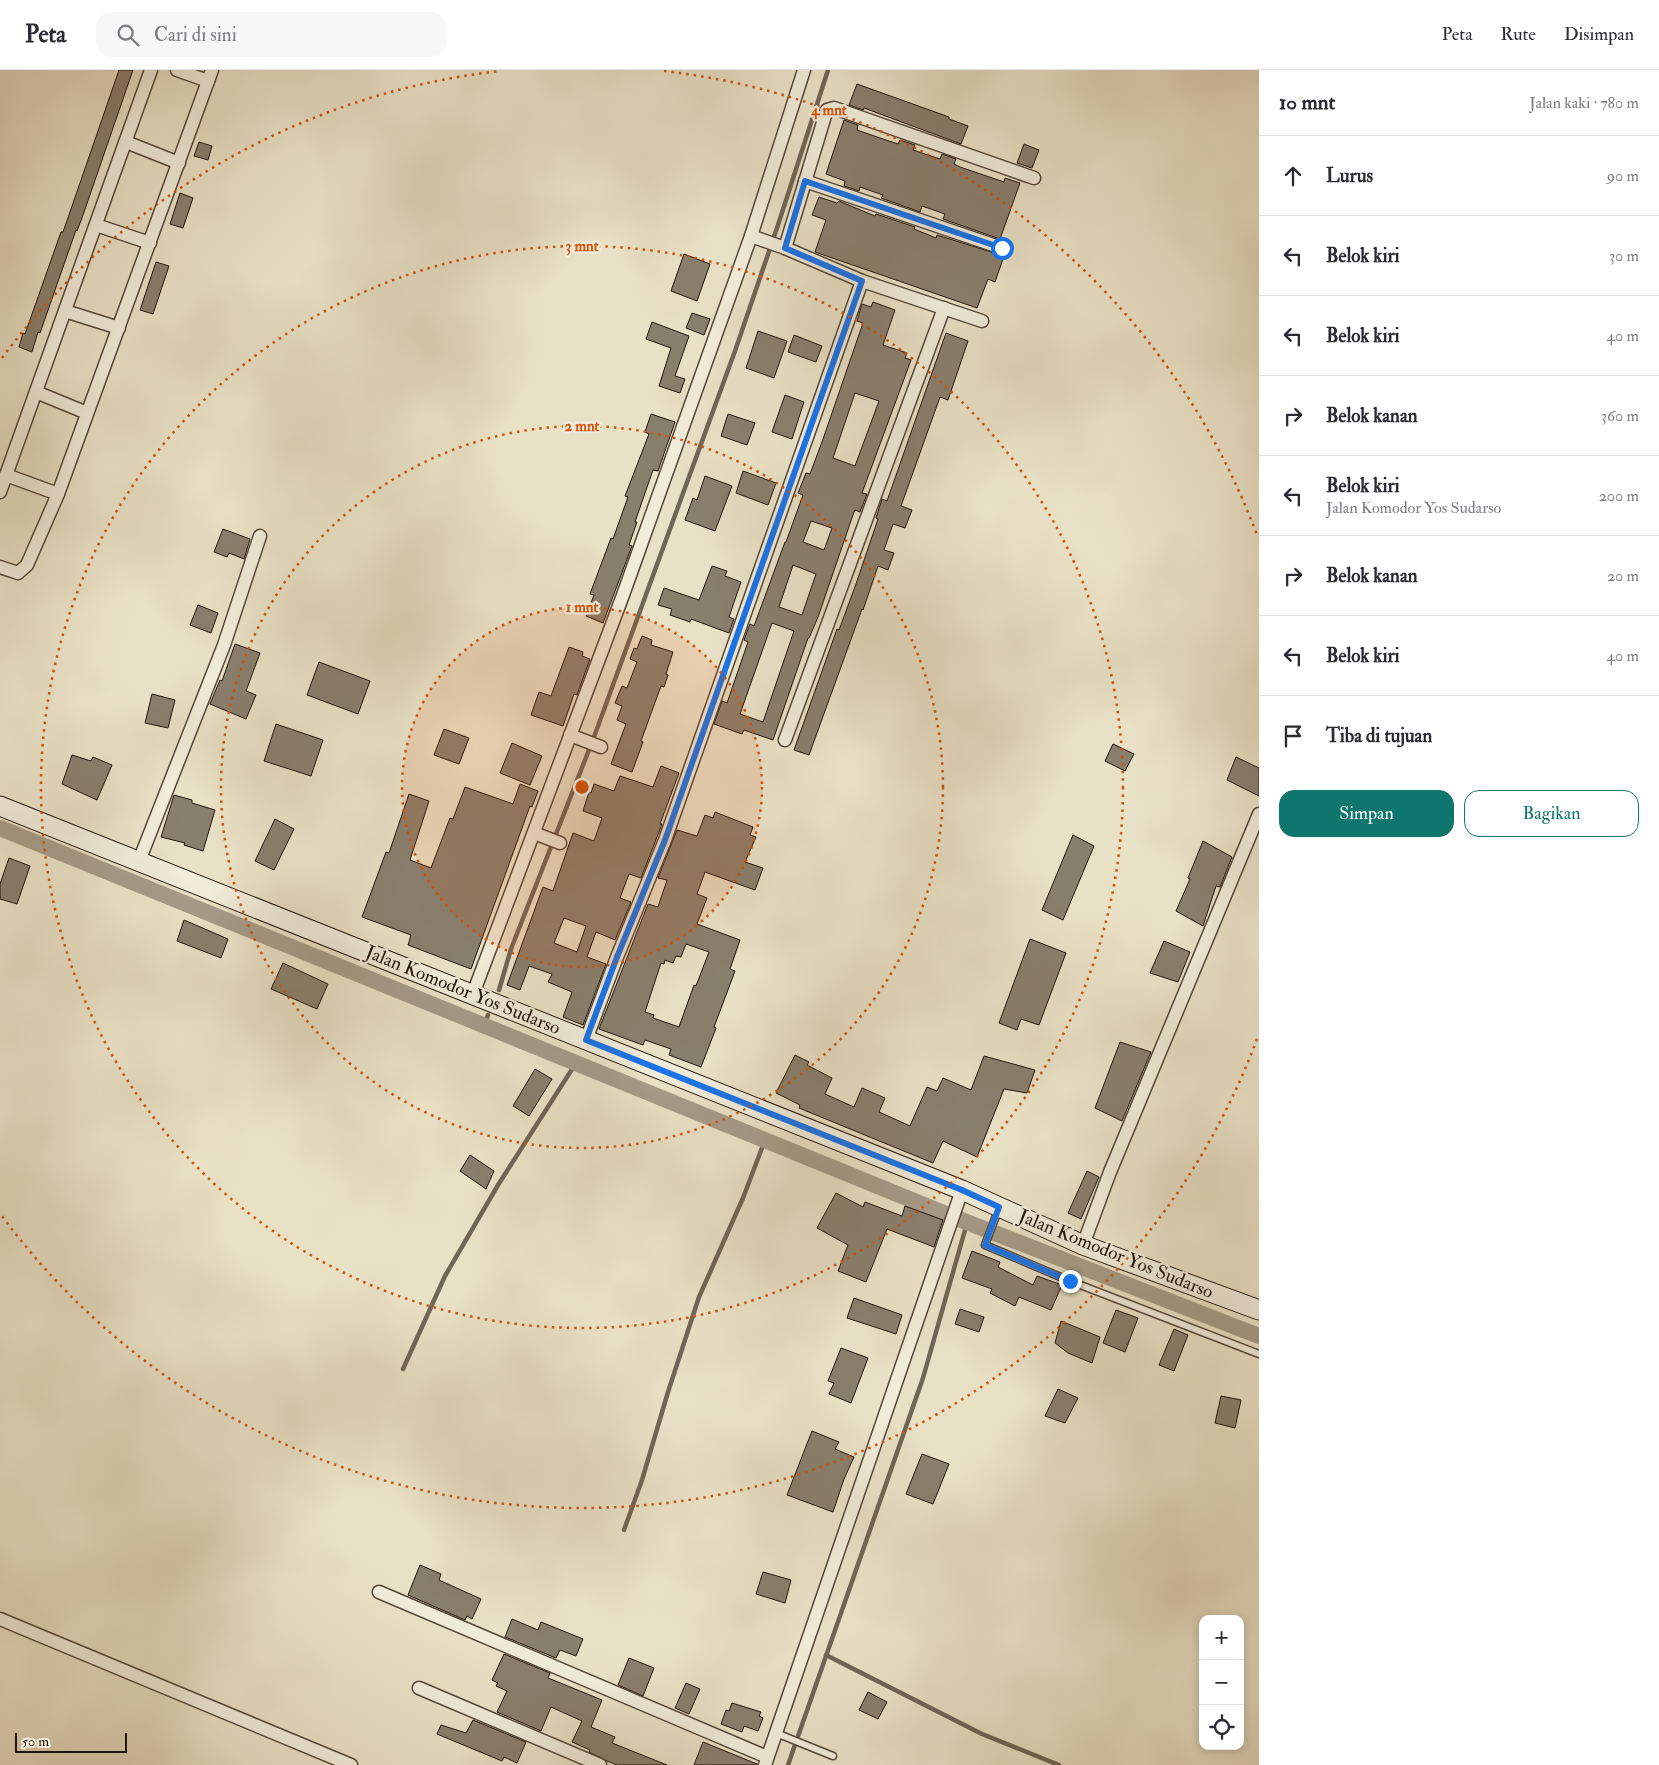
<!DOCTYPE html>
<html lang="id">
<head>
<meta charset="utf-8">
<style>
	body { margin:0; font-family:"IM FELL Double Pica",serif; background:#f7f7f7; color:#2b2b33 }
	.controls { position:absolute; right:15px; bottom:15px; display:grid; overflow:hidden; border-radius:10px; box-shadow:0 2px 8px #0003 }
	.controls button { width:45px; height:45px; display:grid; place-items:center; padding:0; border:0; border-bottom:1px solid #e1e1e2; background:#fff; color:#2b2b33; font:25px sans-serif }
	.scale { position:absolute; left:15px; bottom:12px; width:112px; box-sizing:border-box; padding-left:5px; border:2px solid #22140c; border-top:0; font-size:14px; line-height:18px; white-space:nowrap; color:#22140c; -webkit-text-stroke:4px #f1ecda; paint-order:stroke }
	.stop { position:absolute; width:15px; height:15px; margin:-11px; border:4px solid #1a73e8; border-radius:50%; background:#fff }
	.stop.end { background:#1a73e8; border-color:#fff; box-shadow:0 1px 5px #0008 }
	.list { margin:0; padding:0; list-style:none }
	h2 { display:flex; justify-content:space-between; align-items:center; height:65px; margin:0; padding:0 20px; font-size:21px }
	h2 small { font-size:16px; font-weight:400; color:#7c7c81 }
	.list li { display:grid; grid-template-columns:32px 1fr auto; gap:15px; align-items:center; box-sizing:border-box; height:80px; padding:0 20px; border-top:1px solid #e1e1e2 }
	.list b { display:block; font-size:19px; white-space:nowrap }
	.list p { margin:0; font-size:16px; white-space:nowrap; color:#7c7c81 }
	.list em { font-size:16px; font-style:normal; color:#7c7c81 }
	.actions { display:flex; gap:10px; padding:15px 20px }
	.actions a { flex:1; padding:11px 0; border:1px solid #0f766e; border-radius:15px; text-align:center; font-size:18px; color:#0f766e }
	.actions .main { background:#0f766e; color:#fff }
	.icon { flex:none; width:28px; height:28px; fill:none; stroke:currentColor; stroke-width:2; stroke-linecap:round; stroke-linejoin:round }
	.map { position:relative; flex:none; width:1259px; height:1695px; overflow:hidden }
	header { display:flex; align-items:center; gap:30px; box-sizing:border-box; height:70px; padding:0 25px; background:#fff; border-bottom:1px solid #e1e1e2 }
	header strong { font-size:24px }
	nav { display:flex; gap:28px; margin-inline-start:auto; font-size:18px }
	.search { width:350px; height:45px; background:#f7f7f7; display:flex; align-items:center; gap:12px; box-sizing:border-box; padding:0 18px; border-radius:15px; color:#7c7c81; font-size:19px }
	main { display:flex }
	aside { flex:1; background:#fff }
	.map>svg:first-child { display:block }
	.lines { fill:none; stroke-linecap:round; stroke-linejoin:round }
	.stream { stroke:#716556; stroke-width:4.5 }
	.canal { stroke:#a59b87; stroke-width:16 }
	.building { fill:#897f6d; stroke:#22140c; fill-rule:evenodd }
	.lane-casing { stroke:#54473a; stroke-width:9 }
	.street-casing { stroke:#54473a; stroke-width:15 }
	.secondary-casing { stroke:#22140c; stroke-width:21 }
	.lane { stroke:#f1ecda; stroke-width:6 }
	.street { stroke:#f1ecda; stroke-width:12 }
	.secondary { stroke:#f1ecda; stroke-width:19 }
	.route { stroke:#1a73e8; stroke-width:6 }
	.ring { fill:none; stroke:#d4520c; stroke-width:2.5; stroke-dasharray:2.5 5 }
	.labels { text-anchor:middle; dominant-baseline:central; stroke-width:4.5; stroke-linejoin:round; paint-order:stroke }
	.street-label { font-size:19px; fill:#22140c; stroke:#f1ecda }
	.centre { fill:#d4520c; stroke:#f1ecda; stroke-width:2.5 }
	.ring-label { font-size:15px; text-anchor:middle; font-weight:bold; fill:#d4520c; stroke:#f1ecda; stroke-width:4.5; stroke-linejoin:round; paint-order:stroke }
</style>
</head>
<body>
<header>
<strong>Peta</strong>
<div class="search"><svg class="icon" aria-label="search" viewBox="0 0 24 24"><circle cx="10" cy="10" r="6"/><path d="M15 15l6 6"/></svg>Cari di sini</div>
<nav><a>Peta</a><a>Rute</a><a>Disimpan</a></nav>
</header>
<main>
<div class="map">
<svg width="1259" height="1695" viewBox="0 0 1259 1695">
	<rect width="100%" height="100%" fill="#e9e1c6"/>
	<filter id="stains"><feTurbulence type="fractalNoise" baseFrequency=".004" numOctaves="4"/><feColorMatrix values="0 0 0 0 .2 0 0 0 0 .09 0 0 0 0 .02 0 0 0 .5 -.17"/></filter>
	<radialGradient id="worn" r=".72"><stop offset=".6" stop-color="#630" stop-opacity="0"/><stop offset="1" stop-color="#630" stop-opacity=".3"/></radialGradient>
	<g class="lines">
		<g class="stream">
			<path d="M 499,920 L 511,879 L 594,667 L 735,281 L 778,155 L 828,0"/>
			<path d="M 484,955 L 488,945"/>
			<path d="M 403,1299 L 445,1206 L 498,1115 L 576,993"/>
			<path d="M 624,1460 L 642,1410 L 668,1322 L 699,1227 L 743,1128 L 765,1070"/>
			<path d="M 826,1585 L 982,1664 L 1059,1695"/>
			<path d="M 788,1695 L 923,1308 L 967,1153"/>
		</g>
		<path class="canal" d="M 0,758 L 946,1144 L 1259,1266"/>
	</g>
	<g class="building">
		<path d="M 119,0 L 133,0 L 83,145 L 77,161 L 76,160 L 40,263 L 38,262 L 32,282 L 19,277 L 23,263 L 25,264 L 61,162 L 63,162 L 70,142 Z"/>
		<path d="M 857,14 L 949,47 L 949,49 L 968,56 L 961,74 L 864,38 L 863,40 L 849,35 Z"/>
		<path d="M 844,50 L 858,55 L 857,60 L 880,68 L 898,74 L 900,70 L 915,75 L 913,80 L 940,89 L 942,84 L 956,89 L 954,94 L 960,97 L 1004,112 L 1005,108 L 1020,113 L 1000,169 L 943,149 L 945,144 L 922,136 L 920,142 L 881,128 L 883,125 L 860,117 L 859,121 L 844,116 L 845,111 L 826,104 Z"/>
		<path d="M 199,72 L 212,76 L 208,90 L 194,86 Z"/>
		<path d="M 1024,74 L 1039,80 L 1032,98 L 1017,93 Z"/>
		<path d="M 180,123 L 193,128 L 183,158 L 170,154 Z"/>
		<path d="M 819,127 L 837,133 L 839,131 L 875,146 L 876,144 L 915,157 L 914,159 L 936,168 L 937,165 L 1004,186 L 995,212 L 988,209 L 977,238 L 815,182 L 826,150 L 812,145 Z"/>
		<path d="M 684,184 L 710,194 L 697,231 L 671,221 Z"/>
		<path d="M 156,192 L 169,196 L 153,244 L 140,240 Z"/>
		<path d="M 873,232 L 895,240 L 883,275 L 907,283 L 905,288 L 911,290 L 862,423 L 867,424 L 860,442 L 855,440 L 854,442 L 818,547 L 809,568 L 808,568 L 773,670 L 744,660 L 742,664 L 714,654 L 722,631 L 727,633 L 748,572 L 744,570 L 750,554 L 754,556 L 785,472 L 786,472 L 803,425 L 798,423 L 806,403 L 810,404 L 822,372 L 863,253 L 857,251 L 862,234 L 871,237 ZM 855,323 L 879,331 L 855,396 L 833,388 ZM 811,451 L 832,458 L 824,480 L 803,472 ZM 793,495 L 816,504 L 802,545 L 779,537 ZM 772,553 L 794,561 L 763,652 L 740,644 Z"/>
		<path d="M 692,243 L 710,249 L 704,265 L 686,258 Z"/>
		<path d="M 652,252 L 689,266 L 675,306 L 685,309 L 680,323 L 659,316 L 671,278 L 646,269 Z"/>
		<path d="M 758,261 L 787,271 L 774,308 L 746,298 Z"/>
		<path d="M 946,263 L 968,271 L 948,330 L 940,327 L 901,436 L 912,440 L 905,458 L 893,454 L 884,480 L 894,483 L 888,500 L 878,496 L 863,540 L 862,539 L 854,561 L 809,685 L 794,680 L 837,559 L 839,560 L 856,514 L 878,449 L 876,448 L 882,429 L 887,431 Z"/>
		<path d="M 794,265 L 822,276 L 816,292 L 788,282 Z"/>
		<path d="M 785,325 L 804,332 L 792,369 L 772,362 Z"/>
		<path d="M 651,344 L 675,352 L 658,401 L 653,400 L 635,452 L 637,452 L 629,475 L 632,476 L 603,553 L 586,546 L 594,525 L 590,524 L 611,468 L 613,469 L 628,427 L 625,426 L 649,364 L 645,362 Z"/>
		<path d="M 728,344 L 755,353 L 747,375 L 721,366 Z"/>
		<path d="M 743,401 L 776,413 L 768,435 L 736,423 Z"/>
		<path d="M 705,406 L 732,416 L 715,461 L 685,450 L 693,428 L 697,430 Z"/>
		<path d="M 223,459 L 250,469 L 244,489 L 229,483 L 227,487 L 214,482 Z"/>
		<path d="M 712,496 L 727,501 L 725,506 L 741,512 L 729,547 L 734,549 L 729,563 L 691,549 L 690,552 L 670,545 L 672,539 L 658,535 L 664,518 L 699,530 Z"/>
		<path d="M 198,535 L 218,543 L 211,563 L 190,555 Z"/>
		<path d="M 642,566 L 652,570 L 651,575 L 673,582 L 666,604 L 668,605 L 664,617 L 661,616 L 641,671 L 643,672 L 632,702 L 611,694 L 626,654 L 617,650 L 622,636 L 615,633 L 622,616 L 627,618 L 637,592 L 630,589 L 634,578 L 637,579 Z"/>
		<path d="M 235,574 L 260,583 L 246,621 L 256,625 L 246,649 L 210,634 L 220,610 L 222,611 Z"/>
		<path d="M 569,577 L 583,582 L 582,586 L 590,589 L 577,625 L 574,624 L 563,656 L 531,645 L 539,622 L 551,626 Z"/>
		<path d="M 319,592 L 370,611 L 358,644 L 307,625 Z"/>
		<path d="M 152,624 L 175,630 L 168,658 L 145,653 Z"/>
		<path d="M 276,654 L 323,670 L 311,706 L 264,691 Z"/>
		<path d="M 444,659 L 469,668 L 459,694 L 434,685 Z"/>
		<path d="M 512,673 L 542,686 L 530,715 L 500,703 Z"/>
		<path d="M 1113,674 L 1134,684 L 1125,701 L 1105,691 Z"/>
		<path d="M 72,685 L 91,691 L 93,687 L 112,695 L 97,730 L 62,714 Z"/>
		<path d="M 1236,687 L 1259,698 L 1259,726 L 1227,710 Z"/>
		<path d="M 661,696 L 679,703 L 660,754 L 662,754 L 657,767 L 641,808 L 629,804 L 620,828 L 631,832 L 615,870 L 596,862 L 587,887 L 606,894 L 583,955 L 563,947 L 572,922 L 548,912 L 552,904 L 529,896 L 520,920 L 507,915 L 543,817 L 553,821 L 573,763 L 594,771 L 602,748 L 583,741 L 589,722 L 591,723 L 594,714 L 614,721 L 620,706 L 653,717 ZM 564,848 L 586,856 L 577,882 L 554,873 Z"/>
		<path d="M 520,714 L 538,721 L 532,737 L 530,736 L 471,899 L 408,875 L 411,865 L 362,847 L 386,782 L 389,783 L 409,724 L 429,731 L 410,790 L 431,798 L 450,748 L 453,749 L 465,717 L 513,734 Z"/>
		<path d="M 174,725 L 192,730 L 192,733 L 215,740 L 203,781 L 184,775 L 185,773 L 161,767 Z"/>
		<path d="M 715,742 L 753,757 L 750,765 L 756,767 L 745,792 L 763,798 L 755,820 L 705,802 L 697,824 L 707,828 L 697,854 L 740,870 L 730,899 L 735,901 L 714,957 L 716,958 L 701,997 L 669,985 L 671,979 L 645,970 L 643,975 L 599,959 L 648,834 L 658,837 L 667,810 L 658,808 L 677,760 L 697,766 L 705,745 L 713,748 ZM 686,874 L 709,882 L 696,916 L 694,915 L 679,957 L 653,948 L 654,945 L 645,942 L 661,893 L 664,894 L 665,890 L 673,893 L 676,886 L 681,887 Z"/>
		<path d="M 275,749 L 294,759 L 274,800 L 255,791 Z"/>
		<path d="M 1073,765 L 1094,776 L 1063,850 L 1042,840 Z"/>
		<path d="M 1203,771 L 1232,787 L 1220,817 L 1216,816 L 1203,856 L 1176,841 L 1190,809 L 1188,808 Z"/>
		<path d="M 9,788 L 30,796 L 17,834 L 0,829 L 0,814 Z"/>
		<path d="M 184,850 L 228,869 L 221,888 L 177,871 Z"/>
		<path d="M 1030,869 L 1066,883 L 1039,955 L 1021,949 L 1017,960 L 999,953 Z"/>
		<path d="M 1164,871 L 1190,882 L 1178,912 L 1150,903 Z"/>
		<path d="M 283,893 L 328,914 L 317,939 L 271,919 Z"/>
		<path d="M 1120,972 L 1151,982 L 1122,1051 L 1095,1038 Z"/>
		<path d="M 795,985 L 809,992 L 807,995 L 832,1008 L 825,1024 L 854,1037 L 862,1018 L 885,1028 L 879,1042 L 910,1056 L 927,1017 L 937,1021 L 943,1008 L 971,1020 L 984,986 L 1035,1000 L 1027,1023 L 1004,1019 L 977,1087 L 943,1071 L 933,1093 L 799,1038 L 800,1035 L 776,1023 Z"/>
		<path d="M 535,999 L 552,1009 L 529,1046 L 513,1036 Z"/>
		<path d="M 470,1085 L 494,1101 L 486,1119 L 460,1101 Z"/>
		<path d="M 1087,1101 L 1099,1107 L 1081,1149 L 1068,1143 Z"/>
		<path d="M 836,1123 L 863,1137 L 865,1132 L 902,1146 L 905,1136 L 943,1150 L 934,1177 L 887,1159 L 866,1212 L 838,1201 L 848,1175 L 817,1158 Z"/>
		<path d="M 972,1181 L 1000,1192 L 998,1197 L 1033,1215 L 1037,1206 L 1062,1215 L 1051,1240 L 1019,1227 L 1015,1236 L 990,1223 L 992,1219 L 962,1208 Z"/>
		<path d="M 854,1228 L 902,1245 L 896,1264 L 847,1248 Z"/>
		<path d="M 960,1239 L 984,1247 L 979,1262 L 955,1254 Z"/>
		<path d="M 1116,1240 L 1138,1248 L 1125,1282 L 1103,1273 Z"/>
		<path d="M 1061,1251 L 1100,1267 L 1092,1293 L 1068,1283 L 1055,1273 Z"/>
		<path d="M 1174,1259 L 1188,1265 L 1174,1301 L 1159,1295 Z"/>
		<path d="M 841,1278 L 868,1288 L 851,1333 L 829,1324 L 834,1313 L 828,1311 Z"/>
		<path d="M 1058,1319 L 1078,1328 L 1065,1353 L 1045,1346 Z"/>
		<path d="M 1221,1326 L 1241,1330 L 1235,1358 L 1215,1353 Z"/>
		<path d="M 812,1361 L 839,1372 L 835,1379 L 854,1387 L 844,1409 L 833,1442 L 787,1425 Z"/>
		<path d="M 922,1384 L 949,1394 L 933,1434 L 906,1424 Z"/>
		<path d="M 420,1495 L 441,1504 L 439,1510 L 481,1529 L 472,1549 L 467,1546 L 465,1550 L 408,1525 Z"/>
		<path d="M 763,1502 L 791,1510 L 785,1533 L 756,1524 Z"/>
		<path d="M 512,1549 L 538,1560 L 541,1552 L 583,1569 L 576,1586 L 560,1580 L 556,1588 L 505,1567 Z"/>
		<path d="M 504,1584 L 550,1603 L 548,1608 L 602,1630 L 591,1657 L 615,1667 L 612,1673 L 667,1695 L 617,1695 L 607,1691 L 589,1682 L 590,1680 L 572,1672 L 582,1651 L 551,1637 L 541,1661 L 497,1642 L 507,1621 L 496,1616 L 498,1613 L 492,1610 Z"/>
		<path d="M 629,1588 L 654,1598 L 643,1626 L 618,1615 Z"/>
		<path d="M 686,1613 L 700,1619 L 689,1644 L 675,1638 Z"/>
		<path d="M 868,1622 L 887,1632 L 878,1649 L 859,1640 Z"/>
		<path d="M 732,1633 L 761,1642 L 759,1646 L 763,1648 L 758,1661 L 744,1656 L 742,1662 L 721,1654 L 726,1640 L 729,1641 Z"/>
		<path d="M 473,1650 L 526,1672 L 517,1693 L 504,1687 L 502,1691 L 437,1664 L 441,1655 L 466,1663 Z"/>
		<path d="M 703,1672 L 757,1694 L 757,1695 L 694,1695 Z"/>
	</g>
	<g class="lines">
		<defs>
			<g id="lane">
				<path d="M 999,1138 L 985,1175 L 1070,1211 L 1259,1284"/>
				<path d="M 776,1663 L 833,1686"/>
			</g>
			<g id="street">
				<path d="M 177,0 L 208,11"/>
				<path d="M 126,72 L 179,93"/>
				<path d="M 805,111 L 1002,178"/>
				<path d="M 96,155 L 150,173"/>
				<path d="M 751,166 L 785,178 L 862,211 L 982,251"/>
				<path d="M 785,178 L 824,49 L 827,40 L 834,38 L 1034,108"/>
				<path d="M 65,241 L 119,258"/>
				<path d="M 36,322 L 87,343"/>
				<path d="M 6,405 L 58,424"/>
				<path d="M 0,422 L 151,0"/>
				<path d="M 0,497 L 18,503 L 27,495 L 58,424 L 212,0"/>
				<path d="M 570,665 L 601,677"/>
				<path d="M 785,670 L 944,238"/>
				<path d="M 534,763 L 560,773"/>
				<path d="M 139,791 L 224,575 L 260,466"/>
				<path d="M 473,924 L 623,525 L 751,166 L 804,0"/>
				<path d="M 586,970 L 617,887 L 665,770 L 862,211"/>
				<path d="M 1083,1175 L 1110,1102 L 1259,744"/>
				<path d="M 379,1522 L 767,1687"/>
				<path d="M 0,1549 L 351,1695"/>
				<path d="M 419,1618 L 600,1695"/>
				<path d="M 765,1695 L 962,1120"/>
			</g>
			<path id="secondary" d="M 0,736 L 962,1120 L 1083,1175 L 1259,1240"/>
		</defs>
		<use href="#lane" class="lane-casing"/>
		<use href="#street" class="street-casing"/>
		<use href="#secondary" class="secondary-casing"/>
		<use href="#lane" class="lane"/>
		<use href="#street" class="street"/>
		<use href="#secondary" class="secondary"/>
	</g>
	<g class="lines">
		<path class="route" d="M 1002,178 L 805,111 L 785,178 L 862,211 L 665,770 L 617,887 L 586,970 L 962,1120 L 999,1137 L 985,1175 L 1070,1211"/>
	</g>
	<circle cx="582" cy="717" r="180" fill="#d4520c" fill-opacity=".12"/>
	<g class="ring">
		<circle cx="582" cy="717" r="180"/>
		<circle cx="582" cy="717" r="361"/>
		<circle cx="582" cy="717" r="541"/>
		<path d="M1257 969A721 721 0 0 1 2 1146M2 288A721 721 0 0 1 500 1M664 1A721 721 0 0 1 1257 465"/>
	</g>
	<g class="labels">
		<g class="street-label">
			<text transform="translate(463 920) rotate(22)">Jalan Komodor Yos Sudarso</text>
			<text transform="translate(1116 1184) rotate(22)">Jalan Komodor Yos Sudarso</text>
		</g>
	</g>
	<circle cx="582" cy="717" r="8" class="centre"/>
	<g class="ring-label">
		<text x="829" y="45">4 mnt</text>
		<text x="582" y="181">3 mnt</text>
		<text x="582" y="361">2 mnt</text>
		<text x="582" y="542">1 mnt</text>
	</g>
	<rect width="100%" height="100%" filter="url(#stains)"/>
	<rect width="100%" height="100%" fill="url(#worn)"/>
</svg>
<div class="controls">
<button>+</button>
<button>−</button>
<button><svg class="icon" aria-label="locate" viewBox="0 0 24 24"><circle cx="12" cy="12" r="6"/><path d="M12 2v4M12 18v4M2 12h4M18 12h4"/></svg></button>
</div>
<div class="scale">50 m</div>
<div class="stop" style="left:1002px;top:178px"></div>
<div class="stop end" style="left:1070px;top:1211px"></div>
</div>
<aside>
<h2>10 mnt<small>Jalan kaki · 780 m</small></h2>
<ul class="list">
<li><svg class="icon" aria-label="ahead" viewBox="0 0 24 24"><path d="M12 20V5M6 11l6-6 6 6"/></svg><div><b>Lurus</b></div><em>90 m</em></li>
<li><svg class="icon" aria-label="left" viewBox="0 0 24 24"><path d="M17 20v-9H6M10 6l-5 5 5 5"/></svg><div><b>Belok kiri</b></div><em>30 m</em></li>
<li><svg class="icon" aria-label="left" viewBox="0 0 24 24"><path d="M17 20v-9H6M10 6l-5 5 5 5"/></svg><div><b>Belok kiri</b></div><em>40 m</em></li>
<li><svg class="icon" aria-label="right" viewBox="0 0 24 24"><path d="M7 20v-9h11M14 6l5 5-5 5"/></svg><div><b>Belok kanan</b></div><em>360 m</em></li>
<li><svg class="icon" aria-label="left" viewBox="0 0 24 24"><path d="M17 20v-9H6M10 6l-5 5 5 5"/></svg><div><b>Belok kiri</b><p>Jalan Komodor Yos Sudarso</p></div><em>200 m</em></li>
<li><svg class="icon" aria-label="right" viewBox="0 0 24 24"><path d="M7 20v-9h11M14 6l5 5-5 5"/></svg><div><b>Belok kanan</b></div><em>20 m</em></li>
<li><svg class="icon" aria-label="left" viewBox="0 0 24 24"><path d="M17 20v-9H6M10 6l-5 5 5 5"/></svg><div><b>Belok kiri</b></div><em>40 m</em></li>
<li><svg class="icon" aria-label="arrive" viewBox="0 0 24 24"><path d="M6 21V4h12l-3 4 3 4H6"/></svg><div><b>Tiba di tujuan</b></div></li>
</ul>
<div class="actions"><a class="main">Simpan</a><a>Bagikan</a></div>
</aside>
</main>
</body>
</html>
